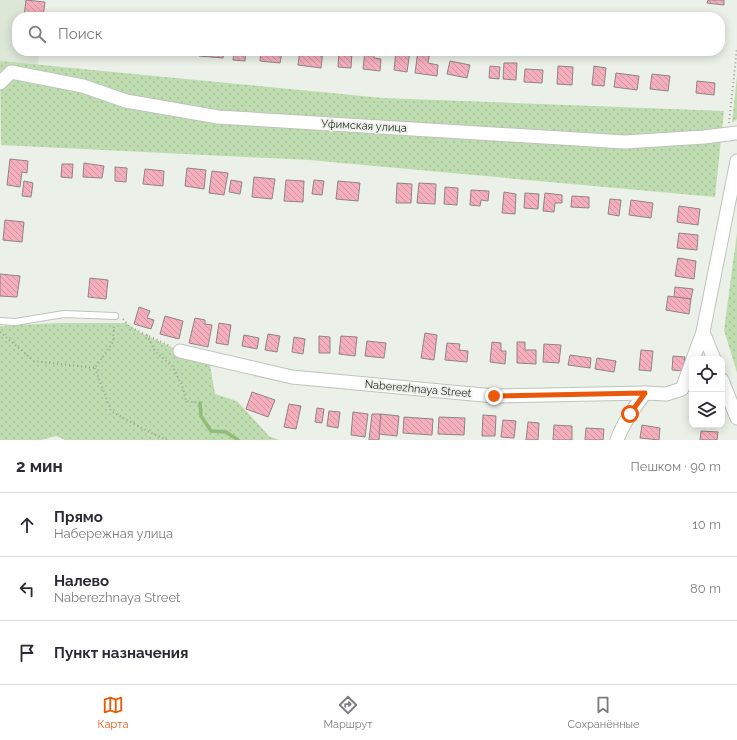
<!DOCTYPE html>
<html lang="ru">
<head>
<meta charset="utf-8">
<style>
	body { margin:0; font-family:Raleway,sans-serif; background:#f2f2f3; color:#2b2b33 }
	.controls { position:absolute; right:12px; bottom:12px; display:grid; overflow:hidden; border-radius:8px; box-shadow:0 2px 10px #0003 }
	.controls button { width:36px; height:36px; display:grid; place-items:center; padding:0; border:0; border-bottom:1px solid #e1e1e2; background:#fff; color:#2b2b33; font:20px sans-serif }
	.stop { position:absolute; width:12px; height:12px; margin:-9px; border:3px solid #ea580c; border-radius:50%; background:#fff }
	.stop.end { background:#ea580c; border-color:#fff; box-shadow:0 1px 4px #0008 }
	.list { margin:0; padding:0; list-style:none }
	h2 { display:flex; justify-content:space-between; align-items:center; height:52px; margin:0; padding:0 16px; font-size:17px }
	h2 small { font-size:13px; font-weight:400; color:#7c7c81 }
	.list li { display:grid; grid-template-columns:26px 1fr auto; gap:12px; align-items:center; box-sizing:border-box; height:64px; padding:0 16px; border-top:1px solid #e1e1e2 }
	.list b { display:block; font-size:15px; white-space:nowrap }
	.list p { margin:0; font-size:13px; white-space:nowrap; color:#7c7c81 }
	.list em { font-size:13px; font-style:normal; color:#7c7c81 }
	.icon { flex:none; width:22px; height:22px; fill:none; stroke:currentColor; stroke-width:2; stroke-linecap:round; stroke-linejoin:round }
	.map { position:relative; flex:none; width:737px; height:440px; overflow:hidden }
	.search { position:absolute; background:#fff; box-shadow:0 2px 10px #0003; left:12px; right:12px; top:12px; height:44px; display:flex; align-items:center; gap:10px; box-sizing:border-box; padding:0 14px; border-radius:16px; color:#7c7c81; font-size:15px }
	.sheet { height:244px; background:#fff }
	nav { display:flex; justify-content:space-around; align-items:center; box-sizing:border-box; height:56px; border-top:1px solid #e1e1e2; background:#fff; font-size:11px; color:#7c7c81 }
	nav a { display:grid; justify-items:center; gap:2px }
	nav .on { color:#ea580c }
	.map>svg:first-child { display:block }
	.built { fill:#dce7d7 }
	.grass { fill:url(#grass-dots) }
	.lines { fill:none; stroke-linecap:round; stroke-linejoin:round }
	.stream { stroke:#91bd78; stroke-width:3.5 }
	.building { fill:url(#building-back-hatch); stroke:#908486 }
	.service-casing { stroke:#bec4bb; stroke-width:8 }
	.minor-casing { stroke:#bec4bb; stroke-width:15 }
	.path { stroke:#9b9f98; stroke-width:2; stroke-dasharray:1 3; stroke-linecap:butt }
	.service { stroke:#fff; stroke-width:6 }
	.minor { stroke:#fff; stroke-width:13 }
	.route { stroke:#ea580c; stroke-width:5 }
	.labels { text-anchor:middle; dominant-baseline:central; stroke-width:3.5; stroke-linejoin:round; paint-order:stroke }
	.street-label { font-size:11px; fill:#2c2e2a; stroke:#ebf1e8 }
</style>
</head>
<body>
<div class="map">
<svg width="737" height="440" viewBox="0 0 737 440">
	<defs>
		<pattern id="grass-dots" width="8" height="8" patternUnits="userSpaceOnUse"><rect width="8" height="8" fill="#bfdcb0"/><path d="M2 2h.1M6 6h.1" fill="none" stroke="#a4bd98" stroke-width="1.8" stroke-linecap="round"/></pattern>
		<pattern id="building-back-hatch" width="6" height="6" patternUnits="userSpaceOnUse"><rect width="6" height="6" fill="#f5aebc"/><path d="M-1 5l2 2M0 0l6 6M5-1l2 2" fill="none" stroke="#d296a2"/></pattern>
	</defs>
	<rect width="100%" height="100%" fill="#ebf1e8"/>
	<path class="built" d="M 0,0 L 30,0 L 45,2 L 43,17 L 17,17 L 17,51 L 39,51 L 38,68 L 0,61 Z"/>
	<g class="grass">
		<path d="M 0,61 L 383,98 L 724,111 L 715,197 L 309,160 L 1,145 Z"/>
		<path d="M 737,76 L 737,119 L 732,123 Z"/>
		<path d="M 737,233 L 737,373 L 724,330 Z"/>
		<path d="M 59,323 L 126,323 L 141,333 L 210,365 L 215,394 L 237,401 L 269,436 L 279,440 L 65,440 L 56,436 L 41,440 L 0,440 L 0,326 Z"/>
	</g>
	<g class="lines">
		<path class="stream" d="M 200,403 L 201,416 L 211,431 L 226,432 L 238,440"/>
	</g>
	<g class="building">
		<path d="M 26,0 L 45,2 L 43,17 L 24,17 Z"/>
		<path d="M 708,0 L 724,0 L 724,5 L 707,3 Z"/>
		<path d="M 137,51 L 152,51 L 151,55 L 136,54 Z"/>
		<path d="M 199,51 L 224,51 L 223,58 L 199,56 Z"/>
		<path d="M 234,51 L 246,51 L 245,61 L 233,60 Z"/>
		<path d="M 261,51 L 282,52 L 280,63 L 260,61 Z"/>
		<path d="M 300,51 L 323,51 L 321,68 L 298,65 Z"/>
		<path d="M 339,51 L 352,51 L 351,68 L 338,67 Z"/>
		<path d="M 365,51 L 374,51 L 374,58 L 381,59 L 380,71 L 363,69 Z"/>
		<path d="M 396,51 L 410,51 L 407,72 L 394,70 Z"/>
		<path d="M 418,51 L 430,51 L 428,63 L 438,65 L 437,76 L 415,73 Z"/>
		<path d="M 450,61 L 470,65 L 467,78 L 447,74 Z"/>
		<path d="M 504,63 L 517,63 L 516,80 L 503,79 Z"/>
		<path d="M 490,66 L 500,67 L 499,79 L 489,78 Z"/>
		<path d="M 558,66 L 573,67 L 572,85 L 557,84 Z"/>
		<path d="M 594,66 L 606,68 L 604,86 L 592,85 Z"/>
		<path d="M 525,69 L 543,70 L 542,83 L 524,82 Z"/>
		<path d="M 616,73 L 639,76 L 637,90 L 614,87 Z"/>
		<path d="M 652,74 L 670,76 L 668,91 L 650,89 Z"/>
		<path d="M 697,81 L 715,83 L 714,95 L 696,93 Z"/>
		<path d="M 10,159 L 28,161 L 27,173 L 22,172 L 20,187 L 7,185 Z"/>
		<path d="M 84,163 L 104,166 L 102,178 L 83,177 Z"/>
		<path d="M 62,164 L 73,164 L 72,178 L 61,177 Z"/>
		<path d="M 115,167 L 127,168 L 126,182 L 115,181 Z"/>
		<path d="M 187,168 L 206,170 L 204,189 L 185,186 Z"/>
		<path d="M 145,169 L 164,171 L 163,186 L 143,184 Z"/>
		<path d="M 212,171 L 228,173 L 224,195 L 209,193 Z"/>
		<path d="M 254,177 L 275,179 L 272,199 L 252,197 Z"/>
		<path d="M 231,180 L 242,182 L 240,194 L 229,192 Z"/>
		<path d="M 286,180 L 304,181 L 303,202 L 284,201 Z"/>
		<path d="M 314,180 L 324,181 L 322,195 L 312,194 Z"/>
		<path d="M 24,181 L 33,183 L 31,197 L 22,196 Z"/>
		<path d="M 338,181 L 360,183 L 358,201 L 336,199 Z"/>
		<path d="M 397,183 L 412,184 L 411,203 L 396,203 Z"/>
		<path d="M 419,183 L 436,184 L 435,204 L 417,203 Z"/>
		<path d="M 445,187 L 458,188 L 457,205 L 444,204 Z"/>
		<path d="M 471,190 L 489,191 L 488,201 L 481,200 L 480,206 L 470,205 Z"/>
		<path d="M 504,192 L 516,194 L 515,214 L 502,213 Z"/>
		<path d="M 525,193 L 539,194 L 538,209 L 524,208 Z"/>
		<path d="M 545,193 L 562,195 L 562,203 L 555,203 L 554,212 L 543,211 Z"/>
		<path d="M 572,196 L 589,197 L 589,208 L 571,207 Z"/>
		<path d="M 610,199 L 621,200 L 619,216 L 608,214 Z"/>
		<path d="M 631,200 L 653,203 L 651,218 L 629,215 Z"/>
		<path d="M 679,206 L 700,209 L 698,225 L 677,222 Z"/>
		<path d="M 5,220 L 24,222 L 22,242 L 3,240 Z"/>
		<path d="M 679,233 L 698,235 L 697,250 L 677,248 Z"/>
		<path d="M 678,258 L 696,261 L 694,279 L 675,276 Z"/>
		<path d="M 0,274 L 20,276 L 17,297 L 0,296 Z"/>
		<path d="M 90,278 L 108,280 L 106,299 L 88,297 Z"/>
		<path d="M 675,287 L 693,289 L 691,299 L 674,297 Z"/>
		<path d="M 668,296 L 691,299 L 689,314 L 666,310 Z"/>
		<path d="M 139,307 L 150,311 L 147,318 L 154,320 L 151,329 L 134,324 Z"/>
		<path d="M 165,316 L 183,321 L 179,339 L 160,334 Z"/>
		<path d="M 195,318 L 205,320 L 205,324 L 212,325 L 208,347 L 189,343 Z"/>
		<path d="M 219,323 L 231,325 L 228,345 L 216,343 Z"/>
		<path d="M 425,333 L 437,335 L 434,360 L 421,358 Z"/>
		<path d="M 268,334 L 280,336 L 277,352 L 265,350 Z"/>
		<path d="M 244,335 L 259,338 L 257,349 L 242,346 Z"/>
		<path d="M 319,336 L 330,337 L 330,353 L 319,353 Z"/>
		<path d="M 341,336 L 357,337 L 355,356 L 339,354 Z"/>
		<path d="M 294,337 L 305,339 L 303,354 L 292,352 Z"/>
		<path d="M 367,341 L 386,343 L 384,358 L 365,356 Z"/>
		<path d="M 492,342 L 501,343 L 501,351 L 506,351 L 505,364 L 490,362 Z"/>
		<path d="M 517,342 L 525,342 L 525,350 L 536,350 L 536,364 L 517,363 Z"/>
		<path d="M 447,343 L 460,344 L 459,350 L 468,351 L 467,362 L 445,360 Z"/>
		<path d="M 544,344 L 561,345 L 559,363 L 543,362 Z"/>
		<path d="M 641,350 L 653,351 L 651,371 L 639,370 Z"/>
		<path d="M 570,355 L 591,358 L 590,368 L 568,365 Z"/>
		<path d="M 673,356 L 685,357 L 683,371 L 672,370 Z"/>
		<path d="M 597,358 L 616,361 L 614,372 L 595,369 Z"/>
		<path d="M 252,392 L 275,400 L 268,417 L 246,409 Z"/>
		<path d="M 289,404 L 301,406 L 296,429 L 284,427 Z"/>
		<path d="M 317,408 L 324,409 L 322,423 L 315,422 Z"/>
		<path d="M 329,411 L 340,412 L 338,428 L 327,426 Z"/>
		<path d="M 353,412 L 368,414 L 365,437 L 351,435 Z"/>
		<path d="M 372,414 L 381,414 L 379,440 L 369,440 Z"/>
		<path d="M 381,414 L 399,416 L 397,436 L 379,434 Z"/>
		<path d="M 483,415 L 496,416 L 495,436 L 482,436 Z"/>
		<path d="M 404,417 L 433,419 L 432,435 L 403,433 Z"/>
		<path d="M 439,417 L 465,418 L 464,435 L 438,434 Z"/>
		<path d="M 503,420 L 516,421 L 514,438 L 501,437 Z"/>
		<path d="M 528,422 L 539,423 L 538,440 L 526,440 Z"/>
		<path d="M 554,425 L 572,426 L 572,440 L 553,440 Z"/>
		<path d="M 642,425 L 660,428 L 659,440 L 640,438 Z"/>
		<path d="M 586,428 L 604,429 L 603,440 L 585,440 Z"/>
		<path d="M 701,431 L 718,432 L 717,440 L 700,440 Z"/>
	</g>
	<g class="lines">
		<defs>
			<path id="service" d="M 0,321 L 15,322 L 64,314 L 115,316"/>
			<g id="minor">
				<path d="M 0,83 L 11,72 L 83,86 L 126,101 L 218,117 L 625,142 L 704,137 L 737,133"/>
				<path d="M 703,332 L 714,359"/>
				<path d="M 180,351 L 292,377 L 494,396 L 645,393 L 666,394 L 682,389 L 692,362"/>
				<path d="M 693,359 L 703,332 L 737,161"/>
				<path d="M 722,380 L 737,418"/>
				<path d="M 617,440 C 623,423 634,408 645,393"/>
			</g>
		</defs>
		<use href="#service" class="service-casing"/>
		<use href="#minor" class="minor-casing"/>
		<g class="path">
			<path d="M 729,123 L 737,48"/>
			<path d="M 123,319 L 130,327 L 170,346"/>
			<path d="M 0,332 L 34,361 L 95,368 L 113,342 L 114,324"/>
			<path d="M 147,335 L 155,351 L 173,367 L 183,388 L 186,401 L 200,403"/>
			<path d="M 95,368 L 111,411 L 147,431 L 167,440"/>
		</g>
		<use href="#service" class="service"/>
		<use href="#minor" class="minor"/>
	</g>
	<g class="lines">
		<path class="route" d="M 494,396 L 645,393 L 630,414"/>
	</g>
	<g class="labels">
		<g class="street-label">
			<text transform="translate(364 126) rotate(3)">Уфимская улица</text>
			<text transform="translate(418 389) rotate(5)">Naberezhnaya Street</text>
		</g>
	</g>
</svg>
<div class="controls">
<button><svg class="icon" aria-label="locate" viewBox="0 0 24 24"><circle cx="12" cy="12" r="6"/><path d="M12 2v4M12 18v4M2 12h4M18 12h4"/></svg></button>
<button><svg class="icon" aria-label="layers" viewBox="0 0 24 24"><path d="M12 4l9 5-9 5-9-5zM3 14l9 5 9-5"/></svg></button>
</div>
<div class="stop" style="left:630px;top:414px"></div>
<div class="stop end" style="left:494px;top:396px"></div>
<div class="search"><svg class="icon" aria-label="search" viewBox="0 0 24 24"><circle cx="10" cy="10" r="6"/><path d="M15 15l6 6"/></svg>Поиск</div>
</div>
<section class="sheet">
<h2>2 мин<small>Пешком · 90 m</small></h2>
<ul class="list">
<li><svg class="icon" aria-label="ahead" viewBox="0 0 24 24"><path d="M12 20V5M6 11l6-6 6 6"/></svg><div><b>Прямо</b><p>Набережная улица</p></div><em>10 m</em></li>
<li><svg class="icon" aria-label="left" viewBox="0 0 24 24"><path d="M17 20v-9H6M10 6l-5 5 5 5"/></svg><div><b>Налево</b><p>Naberezhnaya Street</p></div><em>80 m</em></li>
<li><svg class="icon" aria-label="arrive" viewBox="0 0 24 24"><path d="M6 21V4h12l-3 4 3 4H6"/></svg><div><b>Пункт назначения</b></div></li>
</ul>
</section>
<nav>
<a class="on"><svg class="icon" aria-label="map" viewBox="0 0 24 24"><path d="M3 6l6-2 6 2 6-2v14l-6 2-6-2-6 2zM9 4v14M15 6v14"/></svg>Карта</a>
<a><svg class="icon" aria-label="directions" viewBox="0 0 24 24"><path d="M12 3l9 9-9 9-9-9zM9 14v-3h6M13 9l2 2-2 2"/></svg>Маршрут</a>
<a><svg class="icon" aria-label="saved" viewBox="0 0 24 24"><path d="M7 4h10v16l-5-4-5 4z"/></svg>Сохранённые</a>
</nav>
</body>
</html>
